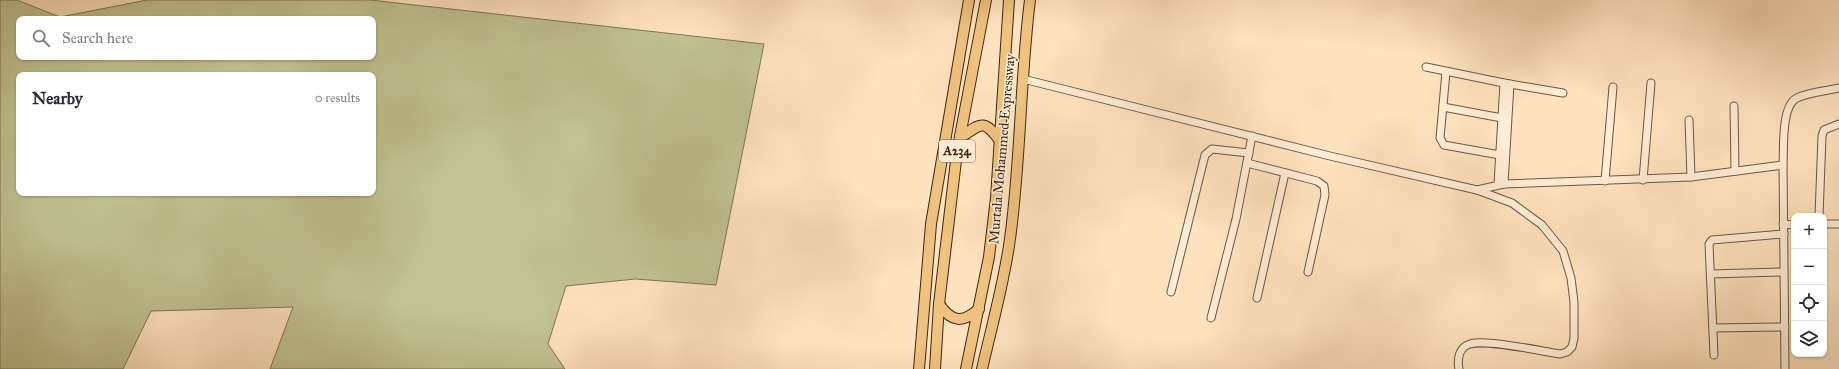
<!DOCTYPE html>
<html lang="en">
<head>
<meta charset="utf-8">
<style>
	body { margin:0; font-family:"IM FELL Great Primer",serif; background:#f7f7f7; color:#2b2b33 }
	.controls { position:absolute; right:12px; bottom:12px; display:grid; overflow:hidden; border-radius:8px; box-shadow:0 1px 3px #0004 }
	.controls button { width:36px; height:36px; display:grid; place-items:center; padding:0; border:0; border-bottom:1px solid #e1e1e2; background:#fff; color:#2b2b33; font:20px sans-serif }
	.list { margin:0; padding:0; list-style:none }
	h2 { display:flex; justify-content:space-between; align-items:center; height:52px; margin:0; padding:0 16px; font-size:17px }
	h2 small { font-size:13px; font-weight:400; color:#7c7c81 }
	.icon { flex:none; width:22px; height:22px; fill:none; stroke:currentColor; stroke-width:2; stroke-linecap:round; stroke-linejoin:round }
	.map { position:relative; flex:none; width:1839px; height:369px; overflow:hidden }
	.search { position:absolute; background:#fff; box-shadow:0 1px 3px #0004; left:16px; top:16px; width:360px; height:44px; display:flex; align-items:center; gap:10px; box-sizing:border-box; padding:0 14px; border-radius:8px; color:#7c7c81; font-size:15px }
	.panel { position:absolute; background:#fff; box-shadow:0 1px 3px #0004; left:16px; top:72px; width:360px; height:124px; border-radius:8px }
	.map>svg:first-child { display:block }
	.green { fill:#c1c391; stroke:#7e7554; fill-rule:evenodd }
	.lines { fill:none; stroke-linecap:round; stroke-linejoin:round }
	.minor-casing { stroke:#6d5642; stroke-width:9 }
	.highway-casing { stroke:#3c2718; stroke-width:12 }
	.minor { stroke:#ffedd5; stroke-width:7 }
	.highway { stroke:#f0c27f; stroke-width:10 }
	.labels { text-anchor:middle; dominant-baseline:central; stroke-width:3; stroke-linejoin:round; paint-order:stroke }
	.shield { fill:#ffedd5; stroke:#766251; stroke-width:1 }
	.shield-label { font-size:13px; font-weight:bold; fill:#3c2718 }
	.street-label { font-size:14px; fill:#3c2718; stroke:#ffedd5 }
</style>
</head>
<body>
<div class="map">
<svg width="1839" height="369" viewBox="0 0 1839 369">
	<rect width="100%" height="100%" fill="#ffe3be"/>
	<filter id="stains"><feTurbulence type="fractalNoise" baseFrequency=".005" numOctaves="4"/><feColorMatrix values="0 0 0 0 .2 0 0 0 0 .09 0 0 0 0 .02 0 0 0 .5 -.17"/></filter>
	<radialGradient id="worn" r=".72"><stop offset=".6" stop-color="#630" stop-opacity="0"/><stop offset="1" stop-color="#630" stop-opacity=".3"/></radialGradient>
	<path class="green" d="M 0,0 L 17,0 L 60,17 L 147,0 L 370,0 L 764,44 L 716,285 L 635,279 L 566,286 L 548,344 L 565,369 L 270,369 L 293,307 L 151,311 L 123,369 L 0,369 ZM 19,19 L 373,19 L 373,57 L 19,57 ZM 19,75 L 373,75 L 373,193 L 19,193 Z"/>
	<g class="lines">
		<defs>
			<g id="minor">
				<path d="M 1426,67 L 1504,83 L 1563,93"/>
				<path d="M 1446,72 L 1440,138 L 1444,145 L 1500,155"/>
				<path d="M 1023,79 L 1330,156 L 1477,190 L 1512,203 L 1542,225 L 1563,251 L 1571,278 L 1574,302 L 1574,338 L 1572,347 L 1567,352 L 1560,354 C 1540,351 1487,339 1470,344 C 1459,347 1457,359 1459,369"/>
				<path d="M 1734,106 L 1735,171"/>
				<path d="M 1443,107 L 1502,118"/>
				<path d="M 1689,120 L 1691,177"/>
				<path d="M 1247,163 L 1317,181 L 1324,186 L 1325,195 L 1308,272"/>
				<path d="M 1783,165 C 1784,149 1781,105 1797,98 C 1809,92 1826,91 1839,88"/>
				<path d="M 1643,180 L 1651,83"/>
				<path d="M 1605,181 L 1613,87"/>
				<path d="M 1498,184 L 1504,83"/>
				<path d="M 1504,184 L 1510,84"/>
				<path d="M 1477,190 L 1504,184 L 1691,177 L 1783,165 L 1785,369"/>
				<path d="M 1819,216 L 1822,136 L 1824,130 L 1839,124"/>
				<path d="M 1783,224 L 1794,225"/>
				<path d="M 1824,224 L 1839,224"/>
				<path d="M 1711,274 L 1784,272"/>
				<path d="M 1171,292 L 1205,155 L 1212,149 L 1249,153"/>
				<path d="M 1257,298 L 1285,173"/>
				<path d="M 1211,318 L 1236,219 L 1252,136"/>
				<path d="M 1713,328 L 1785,327"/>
				<path d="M 1714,355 L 1709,244 L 1712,240 L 1784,234"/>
			</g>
			<g id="highway">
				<path d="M 960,138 C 982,122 984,119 1001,142"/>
				<path d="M 939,304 C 952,323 963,323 979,309"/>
				<path d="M 919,369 L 931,224 L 969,0"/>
				<path d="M 935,369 L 939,304 L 957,152 L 986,0"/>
				<path d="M 966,369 L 989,257 L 996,198 L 1009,0"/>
				<path d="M 982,369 C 992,325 1004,283 1010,239 C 1021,159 1020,79 1030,0"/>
			</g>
		</defs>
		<use href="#minor" class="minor-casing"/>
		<use href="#highway" class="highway-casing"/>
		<use href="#minor" class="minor"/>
		<use href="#highway" class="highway"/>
	</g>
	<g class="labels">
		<rect class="shield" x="939" y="140" width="36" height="22" rx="3"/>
		<g class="shield-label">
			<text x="957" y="151">A234</text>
		</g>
		<g class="street-label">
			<text transform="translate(1002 149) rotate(-85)">Murtala Mohammed Expressway</text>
		</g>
	</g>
	<rect width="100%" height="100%" filter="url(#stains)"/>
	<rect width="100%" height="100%" fill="url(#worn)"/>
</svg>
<div class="controls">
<button>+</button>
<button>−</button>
<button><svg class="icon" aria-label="locate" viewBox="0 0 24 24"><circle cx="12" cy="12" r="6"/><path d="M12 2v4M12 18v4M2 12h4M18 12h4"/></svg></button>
<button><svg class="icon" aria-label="layers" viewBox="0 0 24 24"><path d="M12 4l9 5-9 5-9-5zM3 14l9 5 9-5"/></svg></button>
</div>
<div class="search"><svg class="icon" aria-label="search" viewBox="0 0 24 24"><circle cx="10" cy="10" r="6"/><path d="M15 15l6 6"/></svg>Search here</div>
<section class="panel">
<h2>Nearby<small>0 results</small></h2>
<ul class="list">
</ul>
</section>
</div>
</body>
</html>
